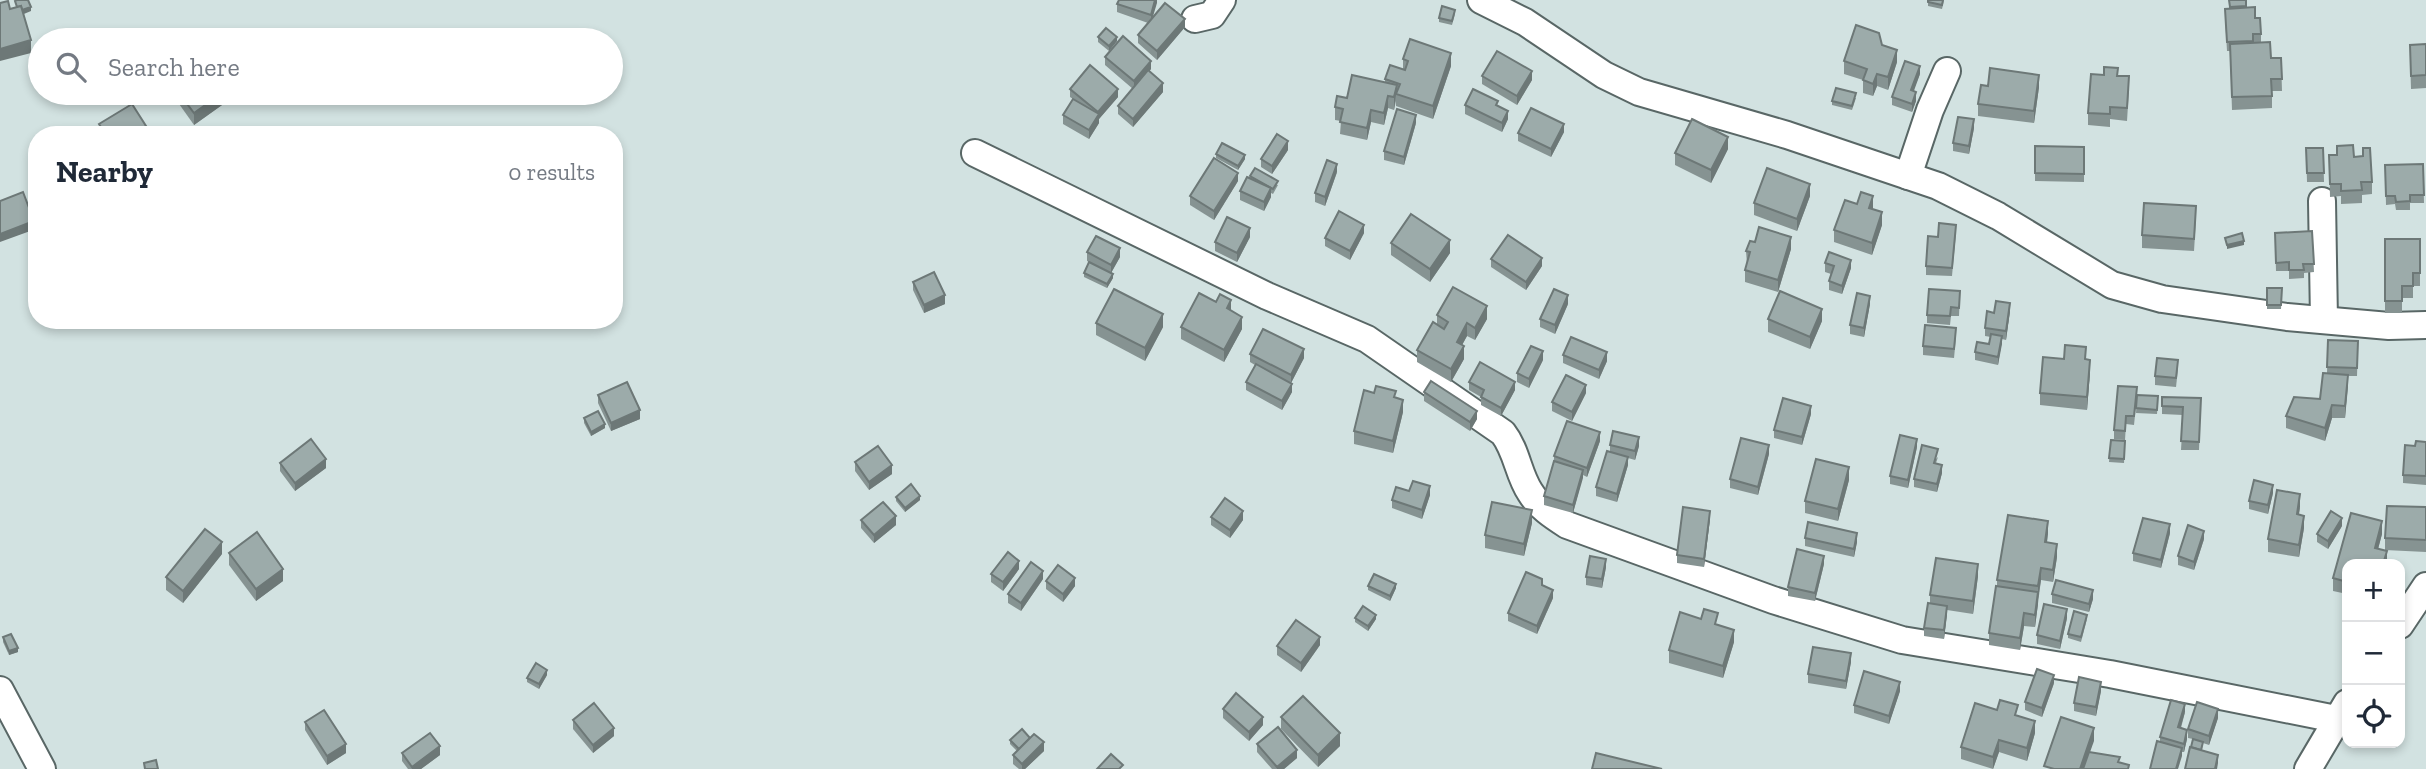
<!DOCTYPE html>
<html lang="en">
<head>
<meta charset="utf-8">
<style>
	body { margin:0; font-family:"Zilla Slab",serif; background:#f6f6f7; color:#1f2937 }
	.controls { position:absolute; right:21px; bottom:21px; display:grid; overflow:hidden; border-radius:14px; box-shadow:0 4px 10px #0003 }
	.controls button { width:63px; height:63px; display:grid; place-items:center; padding:0; border:0; border-bottom:2px solid #e0e1e3; background:#fff; color:#1f2937; font:35px sans-serif }
	.list { margin:0; padding:0; list-style:none }
	h2 { display:flex; justify-content:space-between; align-items:center; height:91px; margin:0; padding:0 28px; font-size:30px }
	h2 small { font-size:23px; font-weight:400; color:#747a83 }
	.icon { flex:none; width:38px; height:38px; fill:none; stroke:currentColor; stroke-width:2; stroke-linecap:round; stroke-linejoin:round }
	.map { position:relative; flex:none; width:2426px; height:769px; overflow:hidden }
	.search { position:absolute; background:#fff; box-shadow:0 4px 10px #0003; left:28px; top:28px; width:595px; height:77px; display:flex; align-items:center; gap:18px; box-sizing:border-box; padding:0 24px; border-radius:38px; color:#747a83; font-size:26px }
	.panel { position:absolute; background:#fff; box-shadow:0 4px 10px #0003; left:28px; top:126px; width:595px; height:203px; border-radius:28px }
	.map>svg:first-child { display:block }
	.lines { fill:none; stroke-linecap:round; stroke-linejoin:round }
	.minor-casing { stroke:#596766; stroke-width:30 }
	.minor { stroke:#fff; stroke-width:26 }
	.wall { fill:#869392 }
	.shaded-wall { fill:#6d7877 }
	.building { fill:#9cabaa; stroke:#6d7877; stroke-width:2 }
</style>
</head>
<body>
<div class="map">
<svg width="2426" height="769" viewBox="0 0 2426 769">
	<rect width="100%" height="100%" fill="#d2e2e1"/>
	<g class="lines">
		<defs>
			<g id="minor">
				<path d="M 1481,0 L 1525,22 L 1604,75 L 1639,92 L 1787,135 L 1938,186 L 1998,216 L 2112,285 L 2162,299 L 2287,317 L 2389,326 L 2426,325"/>
				<path d="M 1195,19 L 1212,15 L 1222,0"/>
				<path d="M 975,153 L 1267,296 L 1367,339 L 1503,433 C 1517,451 1518,474 1530,492 C 1539,507 1553,516 1567,525 L 1773,600 L 1902,640 L 2110,674 L 2336,719"/>
				<path d="M 1908,176 L 1930,110 L 1947,71"/>
				<path d="M 2322,201 L 2324,320"/>
				<path d="M 2400,625 L 2426,586"/>
				<path d="M 0,690 L 42,769"/>
				<path d="M 2308,769 L 2347,703"/>
			</g>
		</defs>
		<use href="#minor" class="minor-casing"/>
		<use href="#minor" class="minor"/>
	</g>
	<g class="wall">
		<path d="M 1157,0 L 1152,18 L 1185,27 L 1157,60 L 1138,43 L 1138,35 L 1148,23 L 1117,12 L 1117,4 Z"/>
		<path d="M 1928,0 L 1944,0 L 1942,9 L 1928,6 Z"/>
		<path d="M 2229,0 L 2246,0 L 2246,8 L 2255,18 L 2261,34 L 2261,42 L 2271,58 L 2281,58 L 2282,91 L 2272,91 L 2272,108 L 2232,110 L 2230,51 L 2227,51 L 2225,17 L 2229,9 Z"/>
		<path d="M 1455,14 L 1452,25 L 1439,22 L 1439,18 Z"/>
		<path d="M 1098,37 L 1117,41 L 1109,51 L 1098,42 Z"/>
		<path d="M 2426,44 L 2426,88 L 2411,89 L 2410,57 Z"/>
		<path d="M 1882,45 L 1897,62 L 1888,90 L 1877,86 L 1873,96 L 1863,93 L 1863,80 L 1844,74 L 1844,61 Z"/>
		<path d="M 1105,57 L 1151,69 L 1149,71 L 1163,92 L 1133,127 L 1118,114 L 1118,106 L 1133,89 L 1105,65 Z"/>
		<path d="M 1403,59 L 1451,66 L 1433,119 L 1396,106 L 1396,101 L 1394,110 L 1388,108 L 1384,125 L 1371,122 L 1367,140 L 1340,134 L 1341,121 L 1335,120 L 1335,107 L 1347,98 L 1385,82 L 1385,79 L 1403,69 Z"/>
		<path d="M 1920,74 L 1913,91 L 1916,101 L 1912,112 L 1892,105 L 1892,97 Z"/>
		<path d="M 1482,76 L 1532,80 L 1517,105 L 1482,84 Z"/>
		<path d="M 2118,76 L 2129,89 L 2127,121 L 2110,119 L 2110,127 L 2088,125 L 2088,113 Z"/>
		<path d="M 2039,87 L 2034,123 L 1978,116 L 1978,104 Z"/>
		<path d="M 1070,89 L 1118,97 L 1099,119 L 1099,123 L 1089,139 L 1063,124 L 1063,115 L 1073,99 L 1070,97 Z"/>
		<path d="M 172,93 L 221,93 L 222,105 L 194,125 L 172,94 Z"/>
		<path d="M 1856,98 L 1852,110 L 1832,105 L 1832,101 Z"/>
		<path d="M 1465,105 L 1498,106 L 1508,119 L 1502,132 L 1465,114 Z"/>
		<path d="M 1416,123 L 1404,165 L 1384,160 L 1384,151 Z"/>
		<path d="M 99,124 L 146,134 L 101,135 L 99,133 Z"/>
		<path d="M 1974,128 L 1969,154 L 1953,151 L 1953,143 Z"/>
		<path d="M 1564,132 L 1551,157 L 1518,141 L 1518,133 Z"/>
		<path d="M 2035,146 L 2084,147 L 2084,182 L 2035,181 Z"/>
		<path d="M 2306,148 L 2323,148 L 2324,182 L 2307,182 Z"/>
		<path d="M 1728,149 L 1711,183 L 1675,165 L 1675,153 Z"/>
		<path d="M 1288,150 L 1272,174 L 1261,167 L 1261,159 Z"/>
		<path d="M 1216,154 L 1245,159 L 1238,170 L 1216,158 Z"/>
		<path d="M 2329,155 L 2354,157 L 2372,182 L 2372,194 L 2362,195 L 2362,203 L 2341,204 L 2341,196 L 2330,197 Z"/>
		<path d="M 2423,164 L 2424,203 L 2410,203 L 2410,210 L 2396,210 L 2395,204 L 2386,205 L 2385,165 Z"/>
		<path d="M 1337,172 L 1325,206 L 1315,202 L 1315,193 Z"/>
		<path d="M 1250,176 L 1278,185 L 1273,194 L 1271,193 L 1271,197 L 1264,211 L 1240,200 L 1240,191 L 1250,179 Z"/>
		<path d="M 1238,181 L 1214,220 L 1190,205 L 1190,196 Z"/>
		<path d="M 1810,196 L 1797,231 L 1754,215 L 1754,203 Z"/>
		<path d="M 1872,209 L 1882,225 L 1872,255 L 1834,242 L 1834,230 Z"/>
		<path d="M 2196,218 L 2194,251 L 2142,248 L 2142,235 Z"/>
		<path d="M 2312,231 L 2314,272 L 2304,273 L 2304,278 L 2289,279 L 2289,271 L 2276,271 L 2275,233 Z"/>
		<path d="M 1364,233 L 1350,260 L 1325,246 L 1325,238 Z"/>
		<path d="M 1956,233 L 1952,276 L 1926,275 L 1926,266 L 1938,237 Z"/>
		<path d="M 1250,237 L 1237,262 L 1215,251 L 1215,242 Z"/>
		<path d="M 2385,239 L 2420,239 L 2420,286 L 2413,286 L 2413,298 L 2402,298 L 2402,313 L 2385,313 Z"/>
		<path d="M 1755,242 L 1791,249 L 1778,292 L 1745,282 L 1745,270 L 1747,264 L 1746,251 Z"/>
		<path d="M 1391,243 L 1450,253 L 1430,282 L 1391,255 Z"/>
		<path d="M 1087,252 L 1120,257 L 1111,273 L 1113,278 L 1107,288 L 1084,277 L 1084,273 L 1106,270 L 1087,261 Z"/>
		<path d="M 1491,259 L 1542,266 L 1526,290 L 1491,267 Z"/>
		<path d="M 1825,263 L 1851,268 L 1842,294 L 1829,290 L 1829,281 L 1831,274 L 1825,272 Z"/>
		<path d="M 913,282 L 945,304 L 924,313 L 913,290 Z"/>
		<path d="M 2267,288 L 2282,288 L 2281,309 L 2267,309 Z"/>
		<path d="M 1960,291 L 1959,316 L 1951,316 L 1950,325 L 1927,323 L 1927,315 Z"/>
		<path d="M 1568,304 L 1555,334 L 1540,327 L 1540,319 Z"/>
		<path d="M 1870,304 L 1864,337 L 1850,334 L 1850,325 Z"/>
		<path d="M 1231,311 L 1242,329 L 1224,362 L 1181,339 L 1181,327 Z"/>
		<path d="M 2010,311 L 2006,340 L 2002,339 L 1998,365 L 1975,360 L 1975,352 L 1989,344 L 1991,337 L 1985,336 L 1985,328 L 1994,313 Z"/>
		<path d="M 1437,315 L 1487,319 L 1475,340 L 1467,336 L 1462,345 L 1464,359 L 1451,382 L 1417,362 L 1417,350 L 1437,325 Z"/>
		<path d="M 1768,319 L 1822,321 L 1810,349 L 1768,332 Z"/>
		<path d="M 1096,323 L 1163,327 L 1145,361 L 1096,335 Z"/>
		<path d="M 1956,337 L 1954,358 L 1923,355 L 1923,346 Z"/>
		<path d="M 2328,340 L 2358,341 L 2357,376 L 2348,376 L 2345,418 L 2332,418 L 2325,441 L 2286,428 L 2286,416 L 2320,399 L 2327,373 Z"/>
		<path d="M 1250,354 L 1304,358 L 1291,383 L 1292,392 L 1282,410 L 1246,390 L 1246,382 L 1255,365 L 1250,362 Z"/>
		<path d="M 1563,355 L 1607,361 L 1599,379 L 1563,363 Z"/>
		<path d="M 2064,359 L 2086,359 L 2090,372 L 2087,410 L 2040,405 L 2040,393 Z"/>
		<path d="M 1543,360 L 1529,388 L 1517,382 L 1517,373 Z"/>
		<path d="M 2178,369 L 2176,387 L 2155,385 L 2155,376 Z"/>
		<path d="M 1469,382 L 1515,390 L 1501,416 L 1481,405 L 1481,397 L 1469,390 Z"/>
		<path d="M 1424,392 L 1477,419 L 1470,431 L 1424,401 Z"/>
		<path d="M 1374,393 L 1396,398 L 1403,412 L 1393,453 L 1354,444 L 1354,431 Z"/>
		<path d="M 1586,393 L 1572,421 L 1552,411 L 1552,402 Z"/>
		<path d="M 598,395 L 640,419 L 611,431 L 598,403 Z"/>
		<path d="M 2137,395 L 2158,396 L 2157,414 L 2136,413 Z"/>
		<path d="M 2137,396 L 2134,425 L 2126,424 L 2125,440 L 2114,439 L 2114,430 Z"/>
		<path d="M 2162,397 L 2201,398 L 2199,450 L 2181,450 L 2183,415 L 2162,414 Z"/>
		<path d="M 1811,414 L 1802,445 L 1774,438 L 1774,430 Z"/>
		<path d="M 584,418 L 605,428 L 591,436 L 584,423 Z"/>
		<path d="M 2111,440 L 2125,441 L 2124,463 L 2109,462 Z"/>
		<path d="M 1600,441 L 1587,477 L 1583,475 L 1573,513 L 1544,505 L 1544,496 L 1554,461 L 1554,456 Z"/>
		<path d="M 2426,442 L 2426,485 L 2403,483 L 2403,475 L 2415,446 Z"/>
		<path d="M 1610,445 L 1639,446 L 1635,460 L 1628,458 L 1628,465 L 1617,502 L 1596,496 L 1596,487 L 1610,451 Z"/>
		<path d="M 1917,447 L 1908,488 L 1890,484 L 1890,476 Z"/>
		<path d="M 1769,454 L 1758,495 L 1730,488 L 1730,479 Z"/>
		<path d="M 1938,457 L 1936,463 L 1942,473 L 1937,492 L 1914,487 L 1914,479 Z"/>
		<path d="M 855,462 L 892,474 L 869,490 L 855,471 Z"/>
		<path d="M 280,463 L 326,468 L 295,491 L 280,471 Z"/>
		<path d="M 1849,480 L 1838,521 L 1805,513 L 1805,501 Z"/>
		<path d="M 1409,491 L 1430,495 L 1422,519 L 1392,508 L 1392,500 Z"/>
		<path d="M 2273,493 L 2268,514 L 2249,509 L 2249,501 Z"/>
		<path d="M 896,497 L 920,500 L 905,512 L 896,501 Z"/>
		<path d="M 2300,507 L 2299,514 L 2304,528 L 2299,557 L 2268,552 L 2268,539 Z"/>
		<path d="M 2426,507 L 2426,552 L 2385,550 L 2385,538 Z"/>
		<path d="M 2351,513 L 2382,521 L 2382,534 L 2378,549 L 2387,551 L 2387,564 L 2347,564 L 2347,594 L 2333,591 L 2333,578 Z"/>
		<path d="M 1211,517 L 1243,520 L 1230,538 L 1211,525 Z"/>
		<path d="M 1710,519 L 1704,567 L 1677,563 L 1677,555 Z"/>
		<path d="M 861,520 L 896,525 L 874,543 L 861,528 Z"/>
		<path d="M 1532,523 L 1524,556 L 1485,548 L 1485,535 Z"/>
		<path d="M 2342,526 L 2328,549 L 2317,542 L 2317,534 Z"/>
		<path d="M 2048,533 L 2047,543 L 2057,557 L 2053,582 L 2041,580 L 2035,627 L 2024,626 L 2020,650 L 1989,645 L 1989,633 L 1997,586 L 1997,580 Z"/>
		<path d="M 2170,533 L 2161,568 L 2133,561 L 2133,553 Z"/>
		<path d="M 1805,538 L 1857,542 L 1854,557 L 1805,546 Z"/>
		<path d="M 2204,539 L 2194,570 L 2178,565 L 2178,556 Z"/>
		<path d="M 229,553 L 283,581 L 256,601 L 229,565 Z"/>
		<path d="M 222,554 L 183,603 L 166,590 L 166,577 Z"/>
		<path d="M 1824,564 L 1815,601 L 1788,596 L 1788,587 Z"/>
		<path d="M 1606,567 L 1602,588 L 1586,585 L 1586,577 Z"/>
		<path d="M 1019,569 L 1003,591 L 991,582 L 991,574 Z"/>
		<path d="M 1978,576 L 1973,614 L 1947,610 L 1944,639 L 1924,636 L 1924,628 L 1930,604 L 1930,595 Z"/>
		<path d="M 1043,579 L 1021,611 L 1008,603 L 1008,594 Z"/>
		<path d="M 1046,581 L 1075,586 L 1063,602 L 1046,589 Z"/>
		<path d="M 1368,586 L 1396,588 L 1390,601 L 1368,590 Z"/>
		<path d="M 2052,594 L 2093,599 L 2089,612 L 2052,603 Z"/>
		<path d="M 1553,598 L 1537,634 L 1508,621 L 1508,613 Z"/>
		<path d="M 1355,618 L 1376,619 L 1368,631 L 1355,622 Z"/>
		<path d="M 2067,618 L 2060,649 L 2037,644 L 2037,635 Z"/>
		<path d="M 2087,619 L 2081,642 L 2068,638 L 2068,634 Z"/>
		<path d="M 1718,625 L 1734,642 L 1723,678 L 1669,663 L 1669,650 Z"/>
		<path d="M 3,637 L 18,652 L 9,655 L 3,642 Z"/>
		<path d="M 1320,645 L 1301,672 L 1277,655 L 1277,646 Z"/>
		<path d="M 1851,662 L 1846,689 L 1808,683 L 1808,674 Z"/>
		<path d="M 547,675 L 539,689 L 527,682 L 527,678 Z"/>
		<path d="M 2054,683 L 2042,717 L 2025,710 L 2025,702 Z"/>
		<path d="M 1900,691 L 1889,724 L 1854,713 L 1854,705 Z"/>
		<path d="M 2101,691 L 2096,716 L 2074,711 L 2074,703 Z"/>
		<path d="M 1223,709 L 1263,725 L 1249,741 L 1223,718 Z"/>
		<path d="M 2185,712 L 2181,728 L 2187,739 L 2184,752 L 2182,752 L 2182,756 L 2160,742 L 2160,737 Z"/>
		<path d="M 2018,715 L 2035,733 L 2027,761 L 1999,752 L 1993,769 L 1961,759 L 1961,747 Z"/>
		<path d="M 1281,717 L 1340,746 L 1318,767 L 1281,729 Z"/>
		<path d="M 2218,718 L 2209,745 L 2203,743 L 2202,750 L 2218,763 L 2191,748 L 2193,739 L 2188,738 L 2188,729 Z"/>
		<path d="M 573,720 L 614,736 L 593,753 L 573,729 Z"/>
		<path d="M 305,722 L 346,753 L 327,765 L 305,730 Z"/>
		<path d="M 1010,740 L 1044,751 L 1025,769 L 1019,769 L 1013,764 L 1013,755 L 1017,751 L 1010,744 Z"/>
		<path d="M 1257,744 L 1297,758 L 1284,769 L 1272,769 L 1257,752 Z"/>
		<path d="M 402,753 L 440,755 L 421,769 L 408,769 L 402,761 Z"/>
	</g>
	<g class="shaded-wall">
		<path d="M 1155,0 L 1157,0 L 1157,3 L 1151,23 L 1151,15 Z"/>
		<path d="M 31,7 L 31,11 L 19,16 L 19,11 Z"/>
		<path d="M 1185,19 L 1185,27 L 1157,60 L 1157,51 Z"/>
		<path d="M 1117,37 L 1117,41 L 1109,51 L 1109,46 Z"/>
		<path d="M 31,40 L 31,53 L 0,61 L 0,49 Z"/>
		<path d="M 1897,50 L 1897,62 L 1888,90 L 1888,77 Z"/>
		<path d="M 1451,53 L 1451,66 L 1433,119 L 1433,106 Z"/>
		<path d="M 1151,61 L 1151,69 L 1134,90 L 1134,81 Z"/>
		<path d="M 1920,66 L 1920,74 L 1911,99 L 1911,90 Z"/>
		<path d="M 1532,71 L 1532,80 L 1517,105 L 1517,96 Z"/>
		<path d="M 1877,74 L 1877,86 L 1873,96 L 1873,84 Z"/>
		<path d="M 2039,75 L 2039,87 L 2034,123 L 2034,111 Z"/>
		<path d="M 1163,83 L 1163,92 L 1133,127 L 1133,119 Z"/>
		<path d="M 1397,85 L 1397,94 L 1396,94 L 1394,110 L 1394,97 Z"/>
		<path d="M 1118,89 L 1118,97 L 1099,119 L 1099,123 L 1089,139 L 1089,130 L 1098,116 L 1098,112 Z"/>
		<path d="M 1916,92 L 1916,101 L 1912,112 L 1912,104 Z"/>
		<path d="M 222,93 L 222,105 L 194,125 L 194,113 Z"/>
		<path d="M 1388,96 L 1388,108 L 1384,125 L 1384,113 Z"/>
		<path d="M 1371,110 L 1371,122 L 1367,140 L 1367,128 Z"/>
		<path d="M 1508,111 L 1508,119 L 1502,132 L 1502,123 Z"/>
		<path d="M 1416,115 L 1416,123 L 1404,165 L 1404,157 Z"/>
		<path d="M 1974,119 L 1974,128 L 1969,154 L 1969,146 Z"/>
		<path d="M 1564,124 L 1564,132 L 1551,157 L 1551,149 Z"/>
		<path d="M 146,126 L 146,134 L 145,135 L 131,135 Z"/>
		<path d="M 1728,137 L 1728,149 L 1711,183 L 1711,170 Z"/>
		<path d="M 1288,141 L 1288,150 L 1272,174 L 1272,166 Z"/>
		<path d="M 1245,155 L 1245,159 L 1238,170 L 1238,166 Z"/>
		<path d="M 1337,164 L 1337,172 L 1325,206 L 1325,197 Z"/>
		<path d="M 1238,173 L 1238,181 L 1214,220 L 1214,211 Z"/>
		<path d="M 1810,184 L 1810,196 L 1797,231 L 1797,219 Z"/>
		<path d="M 1271,188 L 1271,197 L 1264,211 L 1264,202 Z"/>
		<path d="M 1873,196 L 1873,208 L 1869,220 L 1869,208 Z"/>
		<path d="M 1882,212 L 1882,225 L 1872,255 L 1872,243 Z"/>
		<path d="M 34,221 L 33,230 L 0,242 L 0,234 Z"/>
		<path d="M 1364,225 L 1364,233 L 1350,260 L 1350,251 Z"/>
		<path d="M 1250,228 L 1250,237 L 1237,262 L 1237,253 Z"/>
		<path d="M 1791,237 L 1791,249 L 1778,292 L 1778,280 Z"/>
		<path d="M 1450,240 L 1450,253 L 1430,282 L 1430,269 Z"/>
		<path d="M 2244,241 L 2244,245 L 2227,249 L 2227,245 Z"/>
		<path d="M 1120,248 L 1120,257 L 1111,273 L 1111,265 Z"/>
		<path d="M 1542,258 L 1542,266 L 1526,290 L 1526,282 Z"/>
		<path d="M 1851,260 L 1851,268 L 1842,294 L 1842,286 Z"/>
		<path d="M 1113,274 L 1113,278 L 1107,288 L 1107,284 Z"/>
		<path d="M 945,295 L 945,304 L 924,313 L 924,305 Z"/>
		<path d="M 1568,295 L 1568,304 L 1555,334 L 1555,325 Z"/>
		<path d="M 1870,296 L 1870,304 L 1864,337 L 1864,328 Z"/>
		<path d="M 1231,300 L 1231,313 L 1227,308 Z"/>
		<path d="M 2010,303 L 2010,311 L 2006,340 L 2006,331 Z"/>
		<path d="M 1487,306 L 1487,319 L 1475,340 L 1475,328 Z"/>
		<path d="M 1822,309 L 1822,321 L 1810,349 L 1810,337 Z"/>
		<path d="M 1163,314 L 1163,327 L 1145,361 L 1145,348 Z"/>
		<path d="M 1242,317 L 1242,329 L 1224,362 L 1224,350 Z"/>
		<path d="M 1467,323 L 1467,336 L 1457,354 L 1457,342 Z"/>
		<path d="M 2002,336 L 2002,344 L 1998,365 L 1998,357 Z"/>
		<path d="M 1464,346 L 1464,359 L 1451,382 L 1451,369 Z"/>
		<path d="M 1304,349 L 1304,358 L 1291,383 L 1291,375 Z"/>
		<path d="M 1543,351 L 1543,360 L 1529,388 L 1529,379 Z"/>
		<path d="M 1607,352 L 1607,361 L 1599,379 L 1599,370 Z"/>
		<path d="M 2090,360 L 2090,372 L 2087,410 L 2087,397 Z"/>
		<path d="M 2348,375 L 2348,387 L 2345,418 L 2345,406 Z"/>
		<path d="M 1515,382 L 1515,390 L 1501,416 L 1501,408 Z"/>
		<path d="M 1292,384 L 1292,392 L 1282,410 L 1282,401 Z"/>
		<path d="M 1586,385 L 1586,393 L 1572,421 L 1572,412 Z"/>
		<path d="M 1403,400 L 1403,412 L 1393,453 L 1393,441 Z"/>
		<path d="M 2332,405 L 2332,418 L 2325,441 L 2325,428 Z"/>
		<path d="M 1811,406 L 1811,414 L 1802,445 L 1802,437 Z"/>
		<path d="M 640,410 L 640,419 L 611,431 L 611,423 Z"/>
		<path d="M 1477,411 L 1477,419 L 1470,431 L 1470,422 Z"/>
		<path d="M 605,424 L 605,428 L 591,436 L 591,432 Z"/>
		<path d="M 1600,432 L 1600,441 L 1587,477 L 1587,468 Z"/>
		<path d="M 1639,437 L 1639,446 L 1635,460 L 1635,451 Z"/>
		<path d="M 1917,439 L 1917,447 L 1908,488 L 1908,480 Z"/>
		<path d="M 1769,445 L 1769,454 L 1758,495 L 1758,487 Z"/>
		<path d="M 1628,457 L 1628,465 L 1617,502 L 1617,494 Z"/>
		<path d="M 326,459 L 326,468 L 295,491 L 295,483 Z"/>
		<path d="M 892,465 L 892,474 L 869,490 L 869,482 Z"/>
		<path d="M 1942,465 L 1942,473 L 1937,492 L 1937,484 Z"/>
		<path d="M 1849,467 L 1849,480 L 1838,521 L 1838,509 Z"/>
		<path d="M 1583,470 L 1583,478 L 1573,513 L 1573,505 Z"/>
		<path d="M 2273,485 L 2273,493 L 2268,514 L 2268,505 Z"/>
		<path d="M 1430,486 L 1430,495 L 1422,519 L 1422,510 Z"/>
		<path d="M 2300,494 L 2300,507 L 2297,526 L 2297,514 Z"/>
		<path d="M 920,496 L 920,500 L 905,512 L 905,508 Z"/>
		<path d="M 1532,510 L 1532,523 L 1524,556 L 1524,544 Z"/>
		<path d="M 1243,511 L 1243,520 L 1230,538 L 1230,530 Z"/>
		<path d="M 1710,511 L 1710,519 L 1704,567 L 1704,559 Z"/>
		<path d="M 896,516 L 896,525 L 874,543 L 874,535 Z"/>
		<path d="M 2304,516 L 2304,528 L 2299,557 L 2299,545 Z"/>
		<path d="M 2342,518 L 2342,526 L 2328,549 L 2328,541 Z"/>
		<path d="M 2048,521 L 2048,533 L 2045,555 L 2045,542 Z"/>
		<path d="M 2382,521 L 2382,534 L 2375,560 L 2375,548 Z"/>
		<path d="M 2170,524 L 2170,533 L 2161,568 L 2161,560 Z"/>
		<path d="M 2204,531 L 2204,539 L 2194,570 L 2194,562 Z"/>
		<path d="M 1857,533 L 1857,542 L 1854,557 L 1854,549 Z"/>
		<path d="M 222,542 L 222,554 L 183,603 L 183,591 Z"/>
		<path d="M 2057,544 L 2057,557 L 2053,582 L 2053,570 Z"/>
		<path d="M 2387,551 L 2387,564 L 2383,564 Z"/>
		<path d="M 1824,556 L 1824,564 L 1815,601 L 1815,593 Z"/>
		<path d="M 1606,559 L 1606,567 L 1602,588 L 1602,579 Z"/>
		<path d="M 1019,561 L 1019,569 L 1003,591 L 1003,582 Z"/>
		<path d="M 1978,564 L 1978,576 L 1973,614 L 1973,601 Z"/>
		<path d="M 2041,568 L 2041,580 L 2038,598 L 2038,586 Z"/>
		<path d="M 283,569 L 283,581 L 256,601 L 256,589 Z"/>
		<path d="M 1043,571 L 1043,579 L 1021,611 L 1021,603 Z"/>
		<path d="M 1075,578 L 1075,586 L 1063,602 L 1063,594 Z"/>
		<path d="M 1396,584 L 1396,588 L 1390,601 L 1390,596 Z"/>
		<path d="M 1553,590 L 1553,598 L 1537,634 L 1537,626 Z"/>
		<path d="M 2093,590 L 2093,599 L 2089,612 L 2089,604 Z"/>
		<path d="M 2038,592 L 2038,604 L 2035,627 L 2035,615 Z"/>
		<path d="M 1947,606 L 1947,615 L 1944,639 L 1944,630 Z"/>
		<path d="M 2067,609 L 2067,618 L 2060,649 L 2060,641 Z"/>
		<path d="M 2024,613 L 2024,626 L 2020,650 L 2020,638 Z"/>
		<path d="M 1376,615 L 1376,619 L 1368,631 L 1368,626 Z"/>
		<path d="M 1734,630 L 1734,642 L 1723,678 L 1723,666 Z"/>
		<path d="M 1320,637 L 1320,645 L 1301,672 L 1301,663 Z"/>
		<path d="M 18,648 L 18,652 L 9,655 L 9,651 Z"/>
		<path d="M 1851,653 L 1851,662 L 1846,689 L 1846,681 Z"/>
		<path d="M 547,670 L 547,675 L 539,689 L 539,684 Z"/>
		<path d="M 2054,675 L 2054,683 L 2042,717 L 2042,708 Z"/>
		<path d="M 1900,682 L 1900,691 L 1889,724 L 1889,716 Z"/>
		<path d="M 2101,682 L 2101,691 L 2096,716 L 2096,707 Z"/>
		<path d="M 2185,704 L 2185,712 L 2178,736 L 2178,727 Z"/>
		<path d="M 2218,709 L 2218,718 L 2209,745 L 2209,736 Z"/>
		<path d="M 1263,717 L 1263,725 L 1249,741 L 1249,732 Z"/>
		<path d="M 2035,721 L 2035,733 L 2027,761 L 2027,748 Z"/>
		<path d="M 614,728 L 614,736 L 593,753 L 593,745 Z"/>
		<path d="M 2094,728 L 2094,741 L 2084,769 L 2080,769 Z"/>
		<path d="M 2187,730 L 2187,739 L 2184,752 L 2184,744 Z"/>
		<path d="M 1340,733 L 1340,746 L 1318,767 L 1318,755 Z"/>
		<path d="M 1999,740 L 1999,752 L 1993,769 L 1993,757 Z"/>
		<path d="M 1044,742 L 1044,751 L 1025,769 L 1022,769 L 1022,764 Z"/>
		<path d="M 346,744 L 346,753 L 327,765 L 327,756 Z"/>
		<path d="M 440,746 L 440,755 L 421,769 L 412,769 L 412,767 Z"/>
		<path d="M 2182,748 L 2182,756 L 2178,769 L 2176,769 Z"/>
		<path d="M 1297,750 L 1297,758 L 1284,769 L 1277,769 L 1277,767 Z"/>
		<path d="M 2218,755 L 2218,763 L 2217,769 L 2215,769 Z"/>
	</g>
	<g class="building">
		<path d="M 17,0 L 28,0 L 31,7 L 22,10 L 21,6 L 17,7 L 15,1 Z"/>
		<path d="M 1119,0 L 1155,0 L 1151,15 L 1117,4 Z"/>
		<path d="M 1928,0 L 1943,0 L 1942,5 L 1928,2 Z"/>
		<path d="M 2229,0 L 2246,0 L 2246,6 L 2230,7 Z"/>
		<path d="M 8,1 L 10,9 L 21,6 L 31,40 L 0,49 L 0,3 Z"/>
		<path d="M 1165,3 L 1185,19 L 1157,51 L 1138,35 Z"/>
		<path d="M 1442,6 L 1455,10 L 1452,21 L 1439,18 Z"/>
		<path d="M 2255,7 L 2255,18 L 2260,18 L 2261,34 L 2253,34 L 2253,41 L 2227,42 L 2225,9 Z"/>
		<path d="M 1856,25 L 1879,33 L 1882,45 L 1897,50 L 1888,77 L 1877,74 L 1873,84 L 1863,80 L 1867,69 L 1844,61 Z"/>
		<path d="M 1106,28 L 1117,37 L 1109,46 L 1098,37 Z"/>
		<path d="M 1123,36 L 1151,61 L 1134,81 L 1105,57 Z"/>
		<path d="M 1410,39 L 1451,53 L 1433,106 L 1396,94 L 1400,84 L 1385,79 L 1390,65 L 1405,70 L 1408,61 L 1403,59 Z"/>
		<path d="M 2270,42 L 2271,58 L 2281,58 L 2282,79 L 2271,79 L 2272,96 L 2232,97 L 2230,44 Z"/>
		<path d="M 2426,44 L 2426,75 L 2411,76 L 2410,45 Z"/>
		<path d="M 1497,51 L 1532,71 L 1517,96 L 1482,76 Z"/>
		<path d="M 1905,61 L 1920,66 L 1911,90 L 1916,92 L 1912,104 L 1892,97 Z"/>
		<path d="M 1090,65 L 1118,89 L 1098,112 L 1070,89 Z"/>
		<path d="M 2104,67 L 2118,68 L 2117,76 L 2129,76 L 2127,108 L 2110,107 L 2110,114 L 2088,113 L 2091,74 L 2104,75 Z"/>
		<path d="M 1990,68 L 2039,75 L 2034,111 L 1978,104 L 1981,85 L 1988,86 Z"/>
		<path d="M 1148,70 L 1163,83 L 1133,119 L 1118,106 Z"/>
		<path d="M 1352,75 L 1397,85 L 1394,97 L 1388,96 L 1384,113 L 1371,110 L 1367,128 L 1340,122 L 1343,109 L 1335,107 L 1337,96 L 1347,98 Z"/>
		<path d="M 1836,88 L 1856,93 L 1852,106 L 1832,101 Z"/>
		<path d="M 1473,89 L 1498,101 L 1496,105 L 1508,111 L 1502,123 L 1465,105 Z"/>
		<path d="M 179,93 L 222,93 L 194,113 Z"/>
		<path d="M 1073,99 L 1099,114 L 1089,130 L 1063,115 Z"/>
		<path d="M 132,104 L 146,126 L 131,135 L 106,135 L 99,124 Z"/>
		<path d="M 1531,108 L 1564,124 L 1551,149 L 1518,133 Z"/>
		<path d="M 1397,109 L 1416,115 L 1404,157 L 1384,151 Z"/>
		<path d="M 1958,117 L 1974,119 L 1969,146 L 1953,143 Z"/>
		<path d="M 1692,119 L 1728,137 L 1711,170 L 1675,153 Z"/>
		<path d="M 1277,134 L 1288,141 L 1272,166 L 1261,159 Z"/>
		<path d="M 1222,143 L 1245,155 L 1238,166 L 1216,154 Z"/>
		<path d="M 2353,145 L 2354,157 L 2363,156 L 2363,148 L 2370,148 L 2372,182 L 2361,182 L 2362,190 L 2341,191 L 2341,184 L 2330,184 L 2329,155 L 2337,155 L 2337,146 Z"/>
		<path d="M 2035,146 L 2084,147 L 2084,174 L 2035,173 Z"/>
		<path d="M 2306,148 L 2323,148 L 2324,173 L 2307,173 Z"/>
		<path d="M 1214,158 L 1238,173 L 1214,211 L 1190,196 Z"/>
		<path d="M 1327,160 L 1337,164 L 1325,197 L 1315,193 Z"/>
		<path d="M 2423,164 L 2424,195 L 2410,195 L 2410,201 L 2396,202 L 2395,196 L 2386,196 L 2385,165 Z"/>
		<path d="M 1255,168 L 1278,181 L 1273,189 L 1250,176 Z"/>
		<path d="M 1767,168 L 1810,184 L 1797,219 L 1754,203 Z"/>
		<path d="M 1247,177 L 1271,188 L 1264,202 L 1240,191 Z"/>
		<path d="M 23,192 L 34,221 L 0,234 L 0,201 Z"/>
		<path d="M 1861,192 L 1873,196 L 1869,208 L 1882,212 L 1872,243 L 1834,230 L 1845,200 L 1857,204 Z"/>
		<path d="M 2144,203 L 2196,206 L 2194,239 L 2142,235 Z"/>
		<path d="M 1339,211 L 1364,225 L 1350,251 L 1325,238 Z"/>
		<path d="M 1411,214 L 1450,240 L 1430,269 L 1391,243 Z"/>
		<path d="M 1227,217 L 1250,228 L 1237,253 L 1215,242 Z"/>
		<path d="M 1939,223 L 1956,225 L 1952,268 L 1926,266 L 1928,236 L 1938,237 Z"/>
		<path d="M 1759,227 L 1791,237 L 1778,280 L 1745,270 L 1750,252 L 1746,251 L 1750,241 L 1755,242 Z"/>
		<path d="M 2312,231 L 2314,264 L 2303,264 L 2304,270 L 2289,270 L 2289,262 L 2276,263 L 2275,233 Z"/>
		<path d="M 2242,233 L 2244,241 L 2227,245 L 2225,238 Z"/>
		<path d="M 1508,235 L 1542,258 L 1526,282 L 1491,259 Z"/>
		<path d="M 1096,236 L 1120,248 L 1111,265 L 1087,252 Z"/>
		<path d="M 2385,239 L 2420,239 L 2420,273 L 2413,273 L 2413,286 L 2402,286 L 2402,301 L 2385,301 Z"/>
		<path d="M 1829,252 L 1851,260 L 1842,286 L 1829,281 L 1834,266 L 1825,263 Z"/>
		<path d="M 1089,262 L 1113,274 L 1107,284 L 1084,273 Z"/>
		<path d="M 934,272 L 945,295 L 924,305 L 913,282 Z"/>
		<path d="M 1453,287 L 1487,306 L 1475,328 L 1467,323 L 1457,342 L 1464,346 L 1451,369 L 1417,350 L 1433,322 L 1444,329 L 1448,322 L 1437,315 Z"/>
		<path d="M 2267,288 L 2282,288 L 2281,305 L 2267,305 Z"/>
		<path d="M 1114,289 L 1163,314 L 1145,348 L 1096,323 Z"/>
		<path d="M 1554,289 L 1568,295 L 1555,325 L 1540,319 Z"/>
		<path d="M 1929,289 L 1960,291 L 1959,308 L 1951,307 L 1950,316 L 1927,315 Z"/>
		<path d="M 1780,291 L 1822,309 L 1810,337 L 1768,319 Z"/>
		<path d="M 1199,293 L 1216,302 L 1220,294 L 1231,300 L 1227,308 L 1242,317 L 1224,350 L 1181,327 Z"/>
		<path d="M 1857,293 L 1870,296 L 1864,328 L 1850,325 Z"/>
		<path d="M 1996,301 L 2010,303 L 2006,331 L 1985,328 L 1987,311 L 1994,313 Z"/>
		<path d="M 1925,325 L 1956,328 L 1954,349 L 1923,346 Z"/>
		<path d="M 1263,329 L 1304,349 L 1291,375 L 1250,354 Z"/>
		<path d="M 1991,334 L 2002,336 L 1998,357 L 1975,352 L 1977,342 L 1989,344 Z"/>
		<path d="M 1571,337 L 1607,352 L 1599,370 L 1563,355 Z"/>
		<path d="M 2328,340 L 2358,341 L 2357,368 L 2327,367 Z"/>
		<path d="M 2065,345 L 2086,347 L 2085,359 L 2090,360 L 2087,397 L 2040,393 L 2043,357 L 2064,359 Z"/>
		<path d="M 1531,346 L 1543,351 L 1529,379 L 1517,373 Z"/>
		<path d="M 2157,358 L 2178,360 L 2176,378 L 2155,376 Z"/>
		<path d="M 1480,362 L 1515,382 L 1501,408 L 1481,397 L 1484,390 L 1469,382 Z"/>
		<path d="M 1256,364 L 1292,384 L 1282,401 L 1246,382 Z"/>
		<path d="M 2323,373 L 2348,375 L 2345,406 L 2332,405 L 2325,428 L 2286,416 L 2294,397 L 2320,399 Z"/>
		<path d="M 1566,375 L 1586,385 L 1572,412 L 1552,402 Z"/>
		<path d="M 1431,381 L 1477,411 L 1470,422 L 1424,392 Z"/>
		<path d="M 627,382 L 640,410 L 611,423 L 598,395 Z"/>
		<path d="M 1376,386 L 1396,391 L 1394,397 L 1403,400 L 1393,441 L 1354,431 L 1364,390 L 1374,393 Z"/>
		<path d="M 2118,386 L 2137,387 L 2134,416 L 2126,416 L 2125,431 L 2114,430 Z"/>
		<path d="M 2137,395 L 2158,396 L 2157,410 L 2136,408 Z"/>
		<path d="M 2162,397 L 2201,398 L 2199,442 L 2181,441 L 2183,407 L 2162,406 Z"/>
		<path d="M 1783,398 L 1811,406 L 1802,437 L 1774,430 Z"/>
		<path d="M 598,411 L 605,424 L 591,432 L 584,418 Z"/>
		<path d="M 1567,421 L 1600,432 L 1587,468 L 1554,456 Z"/>
		<path d="M 1613,431 L 1639,437 L 1635,451 L 1610,445 Z"/>
		<path d="M 1900,435 L 1917,439 L 1908,480 L 1890,476 Z"/>
		<path d="M 1741,438 L 1769,445 L 1758,487 L 1730,479 Z"/>
		<path d="M 311,439 L 326,459 L 295,483 L 280,463 Z"/>
		<path d="M 2111,440 L 2125,441 L 2124,459 L 2109,458 Z"/>
		<path d="M 2416,441 L 2426,442 L 2426,476 L 2403,475 L 2405,445 L 2415,446 Z"/>
		<path d="M 1922,445 L 1938,449 L 1934,463 L 1942,465 L 1937,484 L 1914,479 Z"/>
		<path d="M 878,446 L 892,465 L 869,482 L 855,462 Z"/>
		<path d="M 1607,451 L 1628,457 L 1617,494 L 1596,487 Z"/>
		<path d="M 1816,459 L 1849,467 L 1838,509 L 1805,501 Z"/>
		<path d="M 1554,461 L 1583,470 L 1573,505 L 1544,496 Z"/>
		<path d="M 2254,480 L 2273,485 L 2268,505 L 2249,501 Z"/>
		<path d="M 1413,481 L 1430,486 L 1422,510 L 1392,500 L 1396,487 L 1409,491 Z"/>
		<path d="M 911,484 L 920,496 L 905,508 L 896,497 Z"/>
		<path d="M 2277,490 L 2300,494 L 2297,514 L 2304,516 L 2299,545 L 2268,539 Z"/>
		<path d="M 1225,498 L 1243,511 L 1230,530 L 1211,517 Z"/>
		<path d="M 883,502 L 896,516 L 874,535 L 861,520 Z"/>
		<path d="M 1492,502 L 1532,510 L 1524,544 L 1485,535 Z"/>
		<path d="M 2387,506 L 2426,507 L 2426,540 L 2385,538 Z"/>
		<path d="M 1683,507 L 1710,511 L 1704,559 L 1677,555 Z"/>
		<path d="M 2331,511 L 2342,518 L 2328,541 L 2317,534 Z"/>
		<path d="M 2351,513 L 2382,521 L 2375,548 L 2387,551 L 2383,564 L 2347,564 L 2347,582 L 2333,578 Z"/>
		<path d="M 2008,515 L 2048,521 L 2045,542 L 2057,544 L 2053,570 L 2041,568 L 2038,586 L 1997,580 Z"/>
		<path d="M 2143,518 L 2170,524 L 2161,560 L 2133,553 Z"/>
		<path d="M 1808,522 L 1857,533 L 1854,549 L 1805,538 Z"/>
		<path d="M 2188,525 L 2204,531 L 2194,562 L 2178,556 Z"/>
		<path d="M 205,529 L 222,542 L 183,591 L 166,577 Z"/>
		<path d="M 257,532 L 283,569 L 256,589 L 229,553 Z"/>
		<path d="M 1797,549 L 1824,556 L 1815,593 L 1788,587 Z"/>
		<path d="M 1008,552 L 1019,561 L 1003,582 L 991,574 Z"/>
		<path d="M 1590,556 L 1606,559 L 1602,579 L 1586,577 Z"/>
		<path d="M 1936,558 L 1978,564 L 1973,601 L 1930,595 Z"/>
		<path d="M 1031,562 L 1043,571 L 1021,603 L 1008,594 Z"/>
		<path d="M 1058,565 L 1075,578 L 1063,594 L 1046,581 Z"/>
		<path d="M 1526,572 L 1542,579 L 1542,585 L 1553,590 L 1537,626 L 1508,613 Z"/>
		<path d="M 1374,574 L 1396,584 L 1390,596 L 1368,586 Z"/>
		<path d="M 2056,580 L 2093,590 L 2089,604 L 2052,594 Z"/>
		<path d="M 1996,586 L 2038,592 L 2035,615 L 2024,613 L 2020,638 L 1989,633 Z"/>
		<path d="M 1928,603 L 1947,606 L 1944,630 L 1924,628 Z"/>
		<path d="M 2044,604 L 2067,609 L 2060,641 L 2037,635 Z"/>
		<path d="M 1363,606 L 1376,615 L 1368,626 L 1355,618 Z"/>
		<path d="M 1704,609 L 1718,613 L 1715,624 L 1734,630 L 1723,666 L 1669,650 L 1680,612 L 1701,619 Z"/>
		<path d="M 2074,611 L 2087,615 L 2081,637 L 2068,634 Z"/>
		<path d="M 1296,620 L 1320,637 L 1301,663 L 1277,646 Z"/>
		<path d="M 11,634 L 18,648 L 9,651 L 3,637 Z"/>
		<path d="M 1813,647 L 1851,653 L 1846,681 L 1808,674 Z"/>
		<path d="M 536,663 L 547,670 L 539,684 L 527,678 Z"/>
		<path d="M 2037,669 L 2054,675 L 2042,708 L 2025,702 Z"/>
		<path d="M 1864,671 L 1900,682 L 1889,716 L 1854,705 Z"/>
		<path d="M 2079,677 L 2101,682 L 2096,707 L 2074,703 Z"/>
		<path d="M 1236,693 L 1263,717 L 1249,732 L 1223,709 Z"/>
		<path d="M 1303,696 L 1340,733 L 1318,755 L 1281,717 Z"/>
		<path d="M 2000,700 L 2018,705 L 2015,715 L 2035,721 L 2027,748 L 1999,740 L 1993,757 L 1961,747 L 1975,703 L 1997,710 Z"/>
		<path d="M 2171,700 L 2185,704 L 2178,727 L 2187,730 L 2184,744 L 2160,737 Z"/>
		<path d="M 2197,702 L 2218,709 L 2209,736 L 2188,729 Z"/>
		<path d="M 594,703 L 614,728 L 593,745 L 573,720 Z"/>
		<path d="M 324,710 L 346,744 L 327,756 L 305,722 Z"/>
		<path d="M 2061,717 L 2094,728 L 2080,769 L 2054,769 L 2044,766 Z"/>
		<path d="M 1278,727 L 1297,750 L 1277,767 L 1257,744 Z"/>
		<path d="M 1022,729 L 1030,738 L 1019,749 L 1010,740 Z"/>
		<path d="M 430,733 L 440,746 L 412,767 L 402,753 Z"/>
		<path d="M 1034,734 L 1044,742 L 1022,764 L 1013,755 Z"/>
		<path d="M 2193,739 L 2203,742 L 2201,750 L 2191,747 Z"/>
		<path d="M 2157,741 L 2182,748 L 2176,769 L 2150,769 Z"/>
		<path d="M 2190,747 L 2218,755 L 2215,769 L 2185,769 Z"/>
		<path d="M 2089,752 L 2120,757 L 2118,762 L 2129,765 L 2128,769 L 2083,769 Z"/>
		<path d="M 1596,753 L 1662,769 L 1592,769 Z"/>
		<path d="M 1111,754 L 1123,765 L 1119,769 L 1097,769 Z"/>
		<path d="M 156,760 L 158,769 L 145,769 L 144,763 Z"/>
	</g>
</svg>
<div class="controls">
<button>+</button>
<button>−</button>
<button><svg class="icon" aria-label="locate" viewBox="0 0 24 24"><circle cx="12" cy="12" r="6"/><path d="M12 2v4M12 18v4M2 12h4M18 12h4"/></svg></button>
</div>
<div class="search"><svg class="icon" aria-label="search" viewBox="0 0 24 24"><circle cx="10" cy="10" r="6"/><path d="M15 15l6 6"/></svg>Search here</div>
<section class="panel">
<h2>Nearby<small>0 results</small></h2>
<ul class="list">
</ul>
</section>
</div>
</body>
</html>
